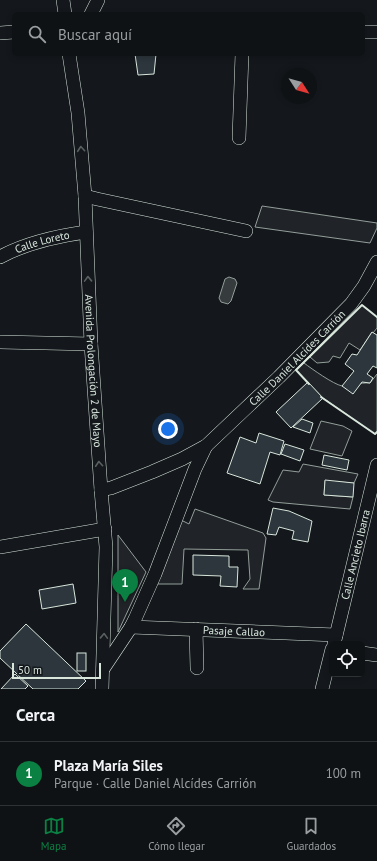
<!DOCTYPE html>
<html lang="es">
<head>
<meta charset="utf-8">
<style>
	body { margin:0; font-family:"PT Sans",sans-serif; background:#1d2022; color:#f1f3f6 }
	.controls { position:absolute; right:12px; bottom:12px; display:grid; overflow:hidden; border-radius:6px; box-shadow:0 2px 6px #0003 }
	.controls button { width:36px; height:36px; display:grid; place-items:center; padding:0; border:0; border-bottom:1px solid #2f3234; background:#0f1215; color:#f1f3f6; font:20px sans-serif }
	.compass { position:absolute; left:281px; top:68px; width:36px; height:36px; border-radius:50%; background:#0f1215; box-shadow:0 2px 6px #0003; rotate:126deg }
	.scale { position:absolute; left:12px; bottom:10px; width:89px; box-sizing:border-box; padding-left:4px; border:2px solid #d8e6dc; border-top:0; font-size:11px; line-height:14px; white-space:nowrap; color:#d8e6dc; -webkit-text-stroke:3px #14181c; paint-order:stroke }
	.you { position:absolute; left:168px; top:429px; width:14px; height:14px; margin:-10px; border:3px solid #fff; border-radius:50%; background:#1a73e8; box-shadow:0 0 0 6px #1a73e833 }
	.badge { display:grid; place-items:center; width:26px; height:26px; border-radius:50%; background:#0b8043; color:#fff; font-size:13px; font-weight:700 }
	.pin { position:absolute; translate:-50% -33px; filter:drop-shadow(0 1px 2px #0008) }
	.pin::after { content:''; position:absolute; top:21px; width:14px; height:12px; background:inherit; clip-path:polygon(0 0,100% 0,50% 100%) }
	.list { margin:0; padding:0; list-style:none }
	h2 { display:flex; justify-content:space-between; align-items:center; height:52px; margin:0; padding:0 16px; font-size:17px }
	h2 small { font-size:13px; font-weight:400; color:#9b9ea0 }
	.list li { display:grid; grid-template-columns:26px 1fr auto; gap:12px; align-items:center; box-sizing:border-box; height:64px; padding:0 16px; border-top:1px solid #2f3234 }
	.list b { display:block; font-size:15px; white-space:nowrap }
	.list p { margin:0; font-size:13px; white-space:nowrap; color:#9b9ea0 }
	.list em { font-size:13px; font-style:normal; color:#9b9ea0 }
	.icon { flex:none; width:22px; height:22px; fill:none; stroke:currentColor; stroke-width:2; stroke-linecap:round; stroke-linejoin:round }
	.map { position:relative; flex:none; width:377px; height:689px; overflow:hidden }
	.search { position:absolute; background:#0f1215; box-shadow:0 2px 6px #0003; left:12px; right:12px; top:12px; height:44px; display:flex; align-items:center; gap:10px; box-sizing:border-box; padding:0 14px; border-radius:6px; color:#9b9ea0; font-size:15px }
	.sheet { height:116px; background:#0f1215 }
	nav { display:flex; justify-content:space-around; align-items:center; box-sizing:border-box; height:56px; border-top:1px solid #2f3234; background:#0f1215; font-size:11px; color:#9b9ea0 }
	nav a { display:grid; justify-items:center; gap:2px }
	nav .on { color:#0b8043 }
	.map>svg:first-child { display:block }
	.green { fill:#202428; stroke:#939e99 }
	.water { fill:#363b3e; stroke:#939e99 }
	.building { fill:#2c363c; stroke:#d8e6dc }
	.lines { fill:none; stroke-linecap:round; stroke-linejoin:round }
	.minor-casing { stroke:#d8e6dc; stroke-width:14 }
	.minor { stroke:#14181c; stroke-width:13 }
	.wall { stroke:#d8e6dc; stroke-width:2 }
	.oneway { stroke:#59605f }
	.labels { text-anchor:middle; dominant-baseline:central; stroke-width:3; stroke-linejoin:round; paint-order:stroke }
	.street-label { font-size:11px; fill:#d8e6dc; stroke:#14181c }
</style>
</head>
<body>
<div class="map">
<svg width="377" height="689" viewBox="0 0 377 689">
	<rect width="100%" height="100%" fill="#14181c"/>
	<g class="green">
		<path d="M 262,206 L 377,223 L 377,228 L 370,243 L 255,227 Z"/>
		<path d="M 362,305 L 377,317 L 377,328 L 373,333 L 372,332 L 360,350 L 349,343 L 340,358 L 333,356 L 329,362 L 317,363 L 310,357 Z"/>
		<path d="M 304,363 C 312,369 333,384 342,386 C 347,387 361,382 370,383 L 377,374 L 377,432 L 375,434 L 323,398 L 296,370 Z"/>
		<path d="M 321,421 L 343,426 L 352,431 L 342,456 L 310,449 Z"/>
		<path d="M 303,464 L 358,474 L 354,483 L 325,481 L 324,495 L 353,497 L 350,509 L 273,502 L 268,500 L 283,470 L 299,472 Z"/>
		<path d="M 195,509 L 263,533 L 266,538 L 259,589 L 243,589 L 250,579 L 248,550 L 184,549 L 182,584 L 155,584 L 179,519 L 189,524 Z"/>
		<path d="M 118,535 L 146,572 L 118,632 Z"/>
	</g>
	<path class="water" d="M 229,277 L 235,279 L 237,283 L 231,301 L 228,304 L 221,302 L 219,298 L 225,279 Z"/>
	<g class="building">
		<path d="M 135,54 L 156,54 L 154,74 L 138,75 Z"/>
		<path d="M 372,332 L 377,335 L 377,368 L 373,366 L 367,374 L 373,378 L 370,383 L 362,382 L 353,394 L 342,386 L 354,371 L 345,364 L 352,354 L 357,355 Z"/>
		<path d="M 308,382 L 323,398 L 291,428 L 276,412 Z"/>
		<path d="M 302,419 L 313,423 L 310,433 L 293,427 Z"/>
		<path d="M 259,433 L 284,441 L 280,455 L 270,452 L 260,484 L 227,473 L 240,437 L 256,443 Z"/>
		<path d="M 285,444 L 304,450 L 300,461 L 281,454 Z"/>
		<path d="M 324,455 L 349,460 L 347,470 L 322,465 Z"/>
		<path d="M 325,480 L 354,483 L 353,497 L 324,495 Z"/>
		<path d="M 273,508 L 289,511 L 312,521 L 308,542 L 292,539 L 294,531 L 279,527 L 276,535 L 267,534 Z"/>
		<path d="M 193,555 L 229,556 L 229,567 L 238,567 L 237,587 L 220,586 L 221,576 L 193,575 Z"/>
		<path d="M 73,584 L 76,603 L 42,609 L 39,590 Z"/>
		<path d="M 26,624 L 86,681 L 78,689 L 33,689 L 0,658 L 0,651 Z"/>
		<rect x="77" y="653" width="9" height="18"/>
		<path d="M 15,674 L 28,686 L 25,689 L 1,689 Z"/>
	</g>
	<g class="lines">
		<defs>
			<g id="minor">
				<path d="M 63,0 L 65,14"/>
				<path d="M 91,14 L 98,0"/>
				<path d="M 363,32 L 377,32"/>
				<path d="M 0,33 L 14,32"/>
				<path id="s1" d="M 69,54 L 78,113 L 85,196 L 91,344 L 101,490 L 106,547 L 102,689"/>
				<path d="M 239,138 L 242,54"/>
				<path d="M 85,196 L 97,199 L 246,231"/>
				<path id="s2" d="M 0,257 C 26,243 57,236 86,232"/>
				<path d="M 0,342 L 91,344"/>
				<path id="s3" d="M 101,490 L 111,488 L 152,472 L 182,459 L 206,446 L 279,377 L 351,304 L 364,286 L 377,262"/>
				<path d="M 0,547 L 105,529"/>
				<path id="s4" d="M 131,627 L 336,635"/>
				<path d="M 196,629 L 197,668"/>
				<path id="s5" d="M 334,644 L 377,465"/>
				<path d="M 362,653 L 377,655"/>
				<path d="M 103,669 L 131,627 L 135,619 L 155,574 L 195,469 L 206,446"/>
				<path d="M 322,689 L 332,649"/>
			</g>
		</defs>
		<use href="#minor" class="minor-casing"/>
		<use href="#minor" class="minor"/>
		<g class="wall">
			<path d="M 309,384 L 296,370 L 362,305 L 377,317"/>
			<path d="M 321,397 L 375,434 L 377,432"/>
		</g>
	</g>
	<defs><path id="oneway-chevron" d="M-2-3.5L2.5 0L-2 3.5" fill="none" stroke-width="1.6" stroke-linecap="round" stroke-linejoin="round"/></defs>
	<g class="oneway">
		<use href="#oneway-chevron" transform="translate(81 149) rotate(-95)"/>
		<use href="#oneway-chevron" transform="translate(88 279) rotate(-92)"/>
		<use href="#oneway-chevron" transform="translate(99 464) rotate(-94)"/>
		<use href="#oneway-chevron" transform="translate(104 636) rotate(-88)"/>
	</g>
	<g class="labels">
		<g class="street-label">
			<text stroke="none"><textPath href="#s2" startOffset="45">Calle Loreto</textPath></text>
			<text stroke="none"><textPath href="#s3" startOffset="241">Calle Daniel Alcídes Carrión</textPath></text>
			<text stroke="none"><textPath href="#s1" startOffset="318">Avenida Prolongación 2 de Mayo</textPath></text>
			<text stroke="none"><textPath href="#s5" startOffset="92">Calle Ancieto Ibarra</textPath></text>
			<text stroke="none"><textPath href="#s4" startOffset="103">Pasaje Callao</textPath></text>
		</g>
	</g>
</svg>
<div class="controls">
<button><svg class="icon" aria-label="locate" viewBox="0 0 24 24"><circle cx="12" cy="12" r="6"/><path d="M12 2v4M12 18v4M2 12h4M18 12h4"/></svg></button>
</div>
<svg class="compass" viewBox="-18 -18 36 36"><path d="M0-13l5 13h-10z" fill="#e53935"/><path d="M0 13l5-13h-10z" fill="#9b9ea0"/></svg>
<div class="scale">50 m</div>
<div class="you"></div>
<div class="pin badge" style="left:125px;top:602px">1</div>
<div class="search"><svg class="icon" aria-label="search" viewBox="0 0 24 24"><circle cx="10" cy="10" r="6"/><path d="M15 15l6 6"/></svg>Buscar aquí</div>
</div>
<section class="sheet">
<h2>Cerca<small></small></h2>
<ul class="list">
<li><span class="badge">1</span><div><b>Plaza María Siles</b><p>Parque · Calle Daniel Alcídes Carrión</p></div><em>100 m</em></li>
</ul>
</section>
<nav>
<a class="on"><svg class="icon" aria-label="map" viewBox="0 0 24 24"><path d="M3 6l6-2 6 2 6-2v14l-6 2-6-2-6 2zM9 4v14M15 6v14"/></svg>Mapa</a>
<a><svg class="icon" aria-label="directions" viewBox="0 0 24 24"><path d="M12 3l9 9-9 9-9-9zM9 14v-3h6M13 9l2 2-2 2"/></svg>Cómo llegar</a>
<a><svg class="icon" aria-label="saved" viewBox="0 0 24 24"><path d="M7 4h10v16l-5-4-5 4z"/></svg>Guardados</a>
</nav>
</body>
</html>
